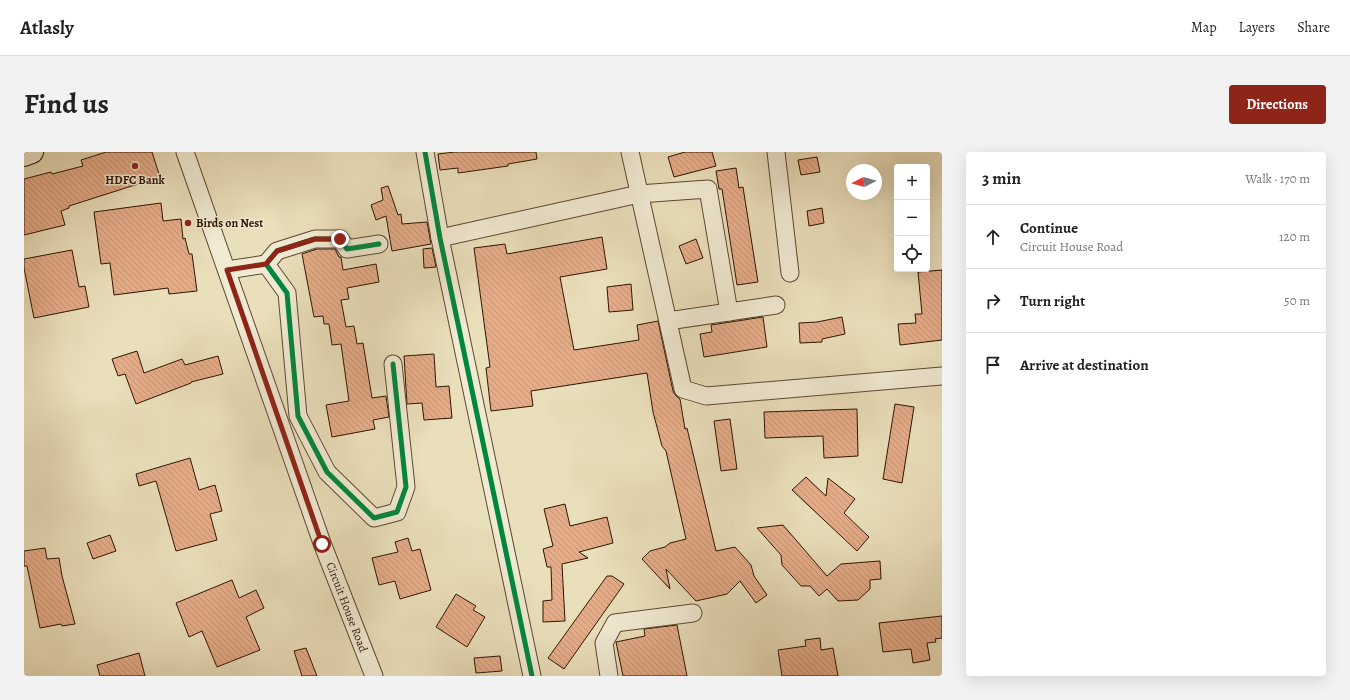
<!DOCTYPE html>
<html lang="en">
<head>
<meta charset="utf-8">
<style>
	body { margin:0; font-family:Alegreya,serif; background:#f2f2f2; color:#222 }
	.controls { position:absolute; right:12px; top:12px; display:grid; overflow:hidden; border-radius:4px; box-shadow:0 4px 16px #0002 }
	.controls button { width:36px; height:36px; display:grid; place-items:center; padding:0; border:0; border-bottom:1px solid #e0e0e0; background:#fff; color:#222; font:20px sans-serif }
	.compass { position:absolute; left:822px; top:12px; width:36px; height:36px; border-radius:50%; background:#fff; box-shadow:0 4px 16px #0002; rotate:264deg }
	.stop { position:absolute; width:12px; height:12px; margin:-9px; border:3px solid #8f2418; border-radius:50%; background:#fff }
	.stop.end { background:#8f2418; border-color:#fff; box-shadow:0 1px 4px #0008 }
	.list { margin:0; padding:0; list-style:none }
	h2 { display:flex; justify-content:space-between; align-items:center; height:52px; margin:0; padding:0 16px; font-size:17px }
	h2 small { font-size:13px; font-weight:400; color:#767676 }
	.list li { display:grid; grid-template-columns:26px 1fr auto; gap:12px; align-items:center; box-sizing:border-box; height:64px; padding:0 16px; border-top:1px solid #e0e0e0 }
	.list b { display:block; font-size:15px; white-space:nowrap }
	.list p { margin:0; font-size:13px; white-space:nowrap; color:#767676 }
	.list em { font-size:13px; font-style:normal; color:#767676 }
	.icon { flex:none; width:22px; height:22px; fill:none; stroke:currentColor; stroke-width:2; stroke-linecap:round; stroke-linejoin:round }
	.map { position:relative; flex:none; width:918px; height:524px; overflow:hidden; border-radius:4px }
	header { display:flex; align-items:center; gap:24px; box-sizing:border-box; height:56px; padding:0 20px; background:#fff; border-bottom:1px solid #e0e0e0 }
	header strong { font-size:19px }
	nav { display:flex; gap:22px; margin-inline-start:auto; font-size:14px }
	.intro { display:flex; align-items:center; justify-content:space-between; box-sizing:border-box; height:96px; padding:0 24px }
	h1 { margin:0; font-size:28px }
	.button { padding:10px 18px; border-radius:4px; background:#8f2418; color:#fff; font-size:14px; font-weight:700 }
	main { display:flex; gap:24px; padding:0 24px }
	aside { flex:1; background:#fff; border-radius:4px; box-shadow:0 4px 16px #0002 }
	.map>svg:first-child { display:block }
	.building { fill:url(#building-back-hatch); stroke:#2e1500 }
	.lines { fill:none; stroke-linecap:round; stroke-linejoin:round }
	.street-casing { stroke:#5d482f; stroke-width:19 }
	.secondary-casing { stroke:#2e1500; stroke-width:24 }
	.street { stroke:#f1ead3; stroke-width:17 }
	.secondary { stroke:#f1ead3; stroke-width:22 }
	.cycleway-casing { stroke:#f1ead3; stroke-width:8 }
	.cycleway { stroke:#00873e; stroke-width:5 }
	.route { stroke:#8f2418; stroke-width:5 }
	.poi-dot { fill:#8f2418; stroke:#f1ead3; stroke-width:1.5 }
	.labels { text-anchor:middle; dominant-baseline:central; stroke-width:3; stroke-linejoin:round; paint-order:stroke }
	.poi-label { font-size:12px; font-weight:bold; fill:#2e1500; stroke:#f1ead3 }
	.street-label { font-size:12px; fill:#2e1500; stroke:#f1ead3 }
</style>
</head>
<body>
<header>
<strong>Atlasly</strong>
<nav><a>Map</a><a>Layers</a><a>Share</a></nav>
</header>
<div class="intro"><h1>Find us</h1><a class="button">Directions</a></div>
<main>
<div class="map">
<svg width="918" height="524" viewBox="0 0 918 524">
	<defs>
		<pattern id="building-back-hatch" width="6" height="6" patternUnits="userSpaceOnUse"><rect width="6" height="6" fill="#e6ac88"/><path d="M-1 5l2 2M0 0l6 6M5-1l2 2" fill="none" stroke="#c69374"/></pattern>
	</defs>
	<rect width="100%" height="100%" fill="#eadfbb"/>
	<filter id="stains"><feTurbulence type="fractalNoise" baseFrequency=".005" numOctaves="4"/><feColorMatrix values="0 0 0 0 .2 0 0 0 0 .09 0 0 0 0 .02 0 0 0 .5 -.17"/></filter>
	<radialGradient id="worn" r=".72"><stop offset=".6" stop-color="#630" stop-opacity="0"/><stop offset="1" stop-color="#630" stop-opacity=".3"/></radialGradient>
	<g class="building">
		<path d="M 82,0 L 128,0 L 136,25 L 45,54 L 45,56 L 37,59 L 41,73 L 0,83 L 0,27 L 27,20 L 28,22 L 59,14 L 57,8 Z"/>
		<path d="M 431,0 L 512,0 L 513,7 L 484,12 L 484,14 L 434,21 L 434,16 L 416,18 L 414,2 Z"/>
		<path d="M 661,0 L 688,0 L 692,14 L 650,25 L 644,5 Z"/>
		<path d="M 793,5 L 796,20 L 777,23 L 774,8 Z"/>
		<path d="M 712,16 L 715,36 L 719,35 L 734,130 L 713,133 L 698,37 L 695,37 L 692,19 Z"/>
		<path d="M 364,34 L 374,63 L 377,62 L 378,72 L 403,70 L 407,92 L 368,99 L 362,64 L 352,68 L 347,53 L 359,48 L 357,36 Z"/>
		<path d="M 137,51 L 139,69 L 157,67 L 159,87 L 161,86 L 165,102 L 168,102 L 173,139 L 145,142 L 144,136 L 90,143 L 86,111 L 77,112 L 70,60 Z"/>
		<path d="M 798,56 L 800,71 L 785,74 L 783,59 Z"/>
		<path d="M 578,85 L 583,117 L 536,125 L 550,198 L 615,188 L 613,173 L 634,169 L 649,239 L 652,244 L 656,247 L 661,277 L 663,276 L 692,399 L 711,395 L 727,413 L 730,424 L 743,443 L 732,451 L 716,429 L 703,442 L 672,449 L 642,417 L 646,437 L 618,407 L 626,399 L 641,395 L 646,391 L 662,387 L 642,299 L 638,294 L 629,260 L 623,221 L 507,239 L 509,254 L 467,259 L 462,216 L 466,215 L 450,96 L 481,92 L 483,102 Z"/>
		<path d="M 672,87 L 679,106 L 662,112 L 655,94 Z"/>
		<path d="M 408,96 L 412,115 L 400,116 L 399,97 Z"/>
		<path d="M 293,97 L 311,97 L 315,105 L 317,105 L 319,118 L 352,112 L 355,130 L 323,136 L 325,147 L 317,148 L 322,175 L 330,174 L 333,192 L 339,191 L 348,246 L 362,244 L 365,265 L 349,268 L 351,277 L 308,285 L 302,253 L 325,249 L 317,192 L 308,193 L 305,172 L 300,172 L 299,164 L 290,165 L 278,102 Z"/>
		<path d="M 48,98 L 55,135 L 61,134 L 65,155 L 10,166 L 0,116 L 0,107 Z"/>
		<path d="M 918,118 L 918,188 L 876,193 L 874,172 L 892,171 L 891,162 L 898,162 L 894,120 Z"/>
		<path d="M 607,132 L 609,158 L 585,160 L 583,135 Z"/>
		<path d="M 739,165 L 743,195 L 680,205 L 676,182 L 688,180 L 687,173 Z"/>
		<path d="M 818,165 L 821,182 L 798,187 L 798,190 L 776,191 L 775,171 L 793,170 Z"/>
		<path d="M 113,199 L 120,221 L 158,207 L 161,213 L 194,204 L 199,222 L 167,230 L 167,231 L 112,252 L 101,222 L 94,224 L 88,207 Z"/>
		<path d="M 410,202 L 412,235 L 425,234 L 428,266 L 400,268 L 398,251 L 383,252 L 380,204 Z"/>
		<path d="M 871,252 L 890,255 L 878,331 L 859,327 Z"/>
		<path d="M 833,257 L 834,304 L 800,306 L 799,284 L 741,286 L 740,260 Z"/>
		<path d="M 706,267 L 713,317 L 697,319 L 690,269 Z"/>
		<path d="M 166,306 L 175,338 L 191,333 L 198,359 L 186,362 L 193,388 L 152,399 L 132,329 L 115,334 L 112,322 Z"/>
		<path d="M 782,325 L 802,344 L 804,326 L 831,347 L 820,361 L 845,385 L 833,399 L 768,338 Z"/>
		<path d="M 541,352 L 546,374 L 583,365 L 589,391 L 555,400 L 564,406 L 538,412 L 541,469 L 519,470 L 519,449 L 528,448 L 527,415 L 523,415 L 519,397 L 529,394 L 520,357 Z"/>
		<path d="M 759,373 L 803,424 L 817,412 L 856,409 L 857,427 L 846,428 L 846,437 L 834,448 L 814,449 L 803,437 L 795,444 L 786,434 L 777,434 L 758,413 L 757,403 L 733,376 Z"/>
		<path d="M 86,383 L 92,399 L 69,407 L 63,391 Z"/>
		<path d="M 384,386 L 388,399 L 396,397 L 407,438 L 376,447 L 371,429 L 355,433 L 348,406 L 374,400 L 371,390 Z"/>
		<path d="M 21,396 L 23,407 L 35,406 L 38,424 L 51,472 L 38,474 L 37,472 L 16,476 L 3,414 L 0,414 L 0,399 Z"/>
		<path d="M 583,424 L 588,424 L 600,432 L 540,517 L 524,506 Z"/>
		<path d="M 208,428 L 215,446 L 232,438 L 240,456 L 222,465 L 236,498 L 193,515 L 178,479 L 165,485 L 152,451 Z"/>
		<path d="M 432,442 L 452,454 L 449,458 L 461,465 L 443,495 L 412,475 Z"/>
		<path d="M 918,464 L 918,486 L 911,487 L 912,490 L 903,491 L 906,508 L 889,511 L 887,497 L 859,500 L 855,471 Z"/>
		<path d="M 653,473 L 663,524 L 599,524 L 592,490 L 621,484 L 620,477 Z"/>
		<path d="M 796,486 L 797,498 L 809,496 L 814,524 L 758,524 L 754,498 L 782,494 L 781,488 Z"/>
		<path d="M 282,496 L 293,524 L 278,524 L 270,499 Z"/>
		<path d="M 115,501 L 121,524 L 76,524 L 73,513 Z"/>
		<path d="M 476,504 L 478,519 L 452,521 L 450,506 Z"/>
	</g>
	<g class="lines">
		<defs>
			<g id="street">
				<path d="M 161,0 L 298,391 L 350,524"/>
				<path d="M 401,0 L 416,86 L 508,524"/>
				<path d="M 606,0 L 659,237 L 682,244 L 918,224"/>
				<path d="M 752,0 L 766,121"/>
				<path d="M 416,86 L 615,42 L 684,37 L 705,160"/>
				<path d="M 355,92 L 323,97 L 316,87 L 291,87 L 253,99 L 242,112 L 263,141 L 274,264 L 303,320 L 350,366 L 373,360 L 382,335 L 369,212"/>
				<path d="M 203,118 L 242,112"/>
				<path d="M 644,169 L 752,153"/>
				<path d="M 585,524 L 580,491 L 591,471 L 669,461"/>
			</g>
			<path id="secondary" d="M 0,3 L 8,0"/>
		</defs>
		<use href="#street" class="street-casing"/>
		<use href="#secondary" class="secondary-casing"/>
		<use href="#street" class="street"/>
		<use href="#secondary" class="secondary"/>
		<defs>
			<g id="cycleway">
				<path d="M 401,0 L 416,86 L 508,524"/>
				<path d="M 355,92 L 323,97 L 316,87 L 291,87 L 253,99 L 242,112 L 263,141 L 274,264 L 303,320 L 350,366 L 373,360 L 382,335 L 369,212"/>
			</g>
		</defs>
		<use href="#cycleway" class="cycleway-casing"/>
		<use href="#cycleway" class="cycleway"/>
	</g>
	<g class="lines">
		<path class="route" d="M 298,392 L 203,118 L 242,112 L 253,99 L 291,87 L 316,87"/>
	</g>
	<g class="poi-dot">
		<circle cx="111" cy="14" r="4"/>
		<circle cx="164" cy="71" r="4"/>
	</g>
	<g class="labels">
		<g class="poi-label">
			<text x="111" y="28">HDFC Bank</text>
			<text x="172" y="71" text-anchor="start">Birds on Nest</text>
		</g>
		<g class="street-label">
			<text transform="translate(323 455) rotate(69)">Circuit House Road</text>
		</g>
	</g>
	<rect width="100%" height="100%" filter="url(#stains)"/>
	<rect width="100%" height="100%" fill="url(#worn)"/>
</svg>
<div class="controls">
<button>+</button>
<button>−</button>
<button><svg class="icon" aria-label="locate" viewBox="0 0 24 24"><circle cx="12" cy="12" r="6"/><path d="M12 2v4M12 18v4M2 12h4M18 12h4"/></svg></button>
</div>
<svg class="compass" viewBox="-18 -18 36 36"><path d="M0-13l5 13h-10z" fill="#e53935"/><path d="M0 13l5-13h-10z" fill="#767676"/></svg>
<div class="stop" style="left:298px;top:392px"></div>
<div class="stop end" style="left:316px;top:87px"></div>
</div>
<aside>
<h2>3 min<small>Walk · 170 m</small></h2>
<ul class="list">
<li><svg class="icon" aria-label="ahead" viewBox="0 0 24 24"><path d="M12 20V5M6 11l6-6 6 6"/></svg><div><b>Continue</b><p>Circuit House Road</p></div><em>120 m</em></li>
<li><svg class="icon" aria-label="right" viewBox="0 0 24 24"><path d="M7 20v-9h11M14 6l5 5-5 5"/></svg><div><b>Turn right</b></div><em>50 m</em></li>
<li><svg class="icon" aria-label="arrive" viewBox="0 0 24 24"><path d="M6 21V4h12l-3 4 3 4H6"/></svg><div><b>Arrive at destination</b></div></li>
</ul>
</aside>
</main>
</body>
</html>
